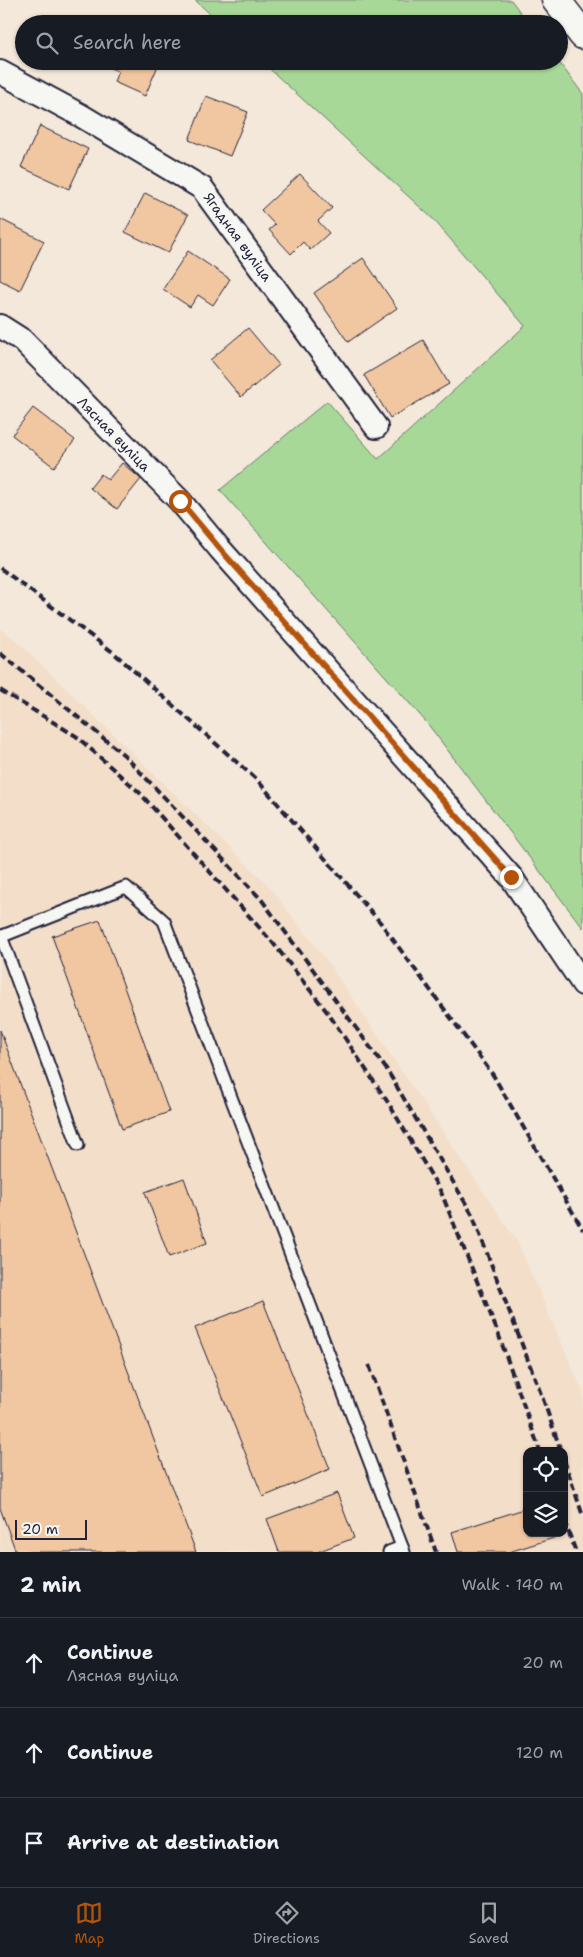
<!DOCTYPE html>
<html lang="en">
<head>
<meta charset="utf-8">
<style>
	body { margin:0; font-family:"Shantell Sans",sans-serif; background:#242831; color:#f1f3f6 }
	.controls { position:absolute; right:15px; bottom:15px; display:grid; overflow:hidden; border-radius:10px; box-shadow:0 1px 4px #0004 }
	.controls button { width:45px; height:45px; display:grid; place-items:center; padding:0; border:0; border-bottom:1px solid #363941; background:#171b24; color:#f1f3f6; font:25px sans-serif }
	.scale { position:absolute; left:15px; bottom:12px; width:72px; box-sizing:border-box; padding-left:5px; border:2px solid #22223b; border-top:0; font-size:14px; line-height:18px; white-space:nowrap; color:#22223b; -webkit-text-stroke:4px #f6f6f2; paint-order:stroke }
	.stop { position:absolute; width:15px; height:15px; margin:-11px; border:4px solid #b45309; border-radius:50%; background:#fff }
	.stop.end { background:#b45309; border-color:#fff; box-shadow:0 1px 5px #0008 }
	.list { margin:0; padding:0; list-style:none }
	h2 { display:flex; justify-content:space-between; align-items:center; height:65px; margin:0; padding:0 20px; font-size:21px }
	h2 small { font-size:16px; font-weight:400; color:#9ea1a6 }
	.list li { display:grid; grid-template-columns:32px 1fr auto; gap:15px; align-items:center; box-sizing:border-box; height:90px; padding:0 20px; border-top:1px solid #363941 }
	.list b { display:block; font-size:19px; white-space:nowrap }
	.list p { margin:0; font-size:16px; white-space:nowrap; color:#9ea1a6 }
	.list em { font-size:16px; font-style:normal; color:#9ea1a6 }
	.icon { flex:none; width:28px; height:28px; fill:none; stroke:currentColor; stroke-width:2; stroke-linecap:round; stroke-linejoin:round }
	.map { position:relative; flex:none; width:583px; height:1552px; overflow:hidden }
	.search { position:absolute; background:#171b24; box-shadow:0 1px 4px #0004; left:15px; right:15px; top:15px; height:55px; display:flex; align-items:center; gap:12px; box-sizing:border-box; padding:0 18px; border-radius:28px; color:#9ea1a6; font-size:19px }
	.sheet { height:335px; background:#171b24 }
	nav { display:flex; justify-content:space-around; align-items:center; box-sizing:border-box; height:70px; border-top:1px solid #363941; background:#171b24; font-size:14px; color:#9ea1a6 }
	nav a { display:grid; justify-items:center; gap:2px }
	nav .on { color:#b45309 }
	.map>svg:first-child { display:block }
	.built { fill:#f3dec9; fill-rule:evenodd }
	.green { fill:#a8d898; stroke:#657d6a }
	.building { fill:#f1c7a1; stroke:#22223b }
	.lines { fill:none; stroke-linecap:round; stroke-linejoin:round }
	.service-casing { stroke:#22223b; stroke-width:15 }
	.minor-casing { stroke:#22223b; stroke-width:26 }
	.primary-casing { stroke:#22223b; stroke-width:31 }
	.service { stroke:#f6f6f2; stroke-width:11 }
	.minor { stroke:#f6f6f2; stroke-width:22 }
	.primary { stroke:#f6f6f2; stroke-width:28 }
	.rail { stroke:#22223b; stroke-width:4; stroke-dasharray:8 4; stroke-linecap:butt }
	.route { stroke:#b45309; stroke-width:6 }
	.labels { text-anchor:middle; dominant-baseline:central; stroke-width:4; stroke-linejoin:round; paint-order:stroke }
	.street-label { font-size:14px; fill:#22223b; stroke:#f6f6f2 }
</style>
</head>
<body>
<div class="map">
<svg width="583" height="1552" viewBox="0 0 583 1552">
	<rect width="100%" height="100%" fill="#f4e8da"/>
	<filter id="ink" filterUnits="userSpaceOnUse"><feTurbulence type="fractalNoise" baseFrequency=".02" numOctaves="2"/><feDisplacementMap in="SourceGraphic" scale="10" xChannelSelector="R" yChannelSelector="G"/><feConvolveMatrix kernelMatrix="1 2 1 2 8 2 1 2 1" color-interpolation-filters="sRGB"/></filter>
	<g filter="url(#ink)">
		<path class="built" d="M 0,629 L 17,641 L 267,884 L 327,961 L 518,1243 L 583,1393 L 583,1552 L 0,1552 ZM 527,1451 L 564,1451 L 564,1533 L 527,1533 Z"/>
		<g class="green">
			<path d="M 195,0 L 511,0 L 529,24 L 221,24 Z"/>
			<path d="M 261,61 L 558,61 L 583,94 L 583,928 L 427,723 L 220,490 L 327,401 L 378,459 L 525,326 L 433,219 Z"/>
		</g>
		<g class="building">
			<path d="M 112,61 L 160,61 L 145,96 L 114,82 L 118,71 L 110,68 Z"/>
			<path d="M 206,96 L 248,112 L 230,156 L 189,140 Z"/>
			<path d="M 40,126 L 88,149 L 69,189 L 21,167 Z"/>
			<path d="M 300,174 L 332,208 L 318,221 L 329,233 L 310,250 L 303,242 L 291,254 L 269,230 L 275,225 L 261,210 Z"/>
			<path d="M 145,193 L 188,215 L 168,253 L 125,232 Z"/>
			<path d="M 0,219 L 44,241 L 20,290 L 0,280 Z"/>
			<path d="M 188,251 L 230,279 L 213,305 L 198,295 L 190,307 L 163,289 Z"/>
			<path d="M 363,258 L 397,308 L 348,342 L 314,293 Z"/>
			<path d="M 248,328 L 279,365 L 241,397 L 210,360 Z"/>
			<path d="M 423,340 L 449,384 L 390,418 L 364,375 Z"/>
			<path d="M 33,408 L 75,440 L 54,467 L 12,435 Z"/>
			<path d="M 122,463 L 141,479 L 117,509 L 90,488 L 101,474 L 108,480 Z"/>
			<path d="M 100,920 L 169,1112 L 122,1129 L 52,936 Z"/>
			<path d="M 0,1030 L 196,1552 L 16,1552 L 0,1508 Z"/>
			<path d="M 184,1178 L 207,1243 L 169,1257 L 145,1192 Z"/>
			<path d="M 263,1301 L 330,1469 L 263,1497 L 195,1328 Z"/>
			<path d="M 337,1493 L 354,1538 L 317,1552 L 279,1552 L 267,1519 Z"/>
			<path d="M 527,1508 L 527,1533 L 559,1533 L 560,1536 L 509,1552 L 458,1552 L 452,1532 Z"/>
		</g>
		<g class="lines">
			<defs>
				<g id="service">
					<path d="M 1,936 L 78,1145"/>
					<path d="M 0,937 L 126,887 L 164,921 L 404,1552"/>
					<path d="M 389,1552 L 402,1547"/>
				</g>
				<g id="minor">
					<path d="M 0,72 L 80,115 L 202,188 L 376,427"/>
					<path d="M 0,326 L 22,340 L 180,501 L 220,549 L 511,877 L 583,984"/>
				</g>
				<path id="primary" d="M 556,0 L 583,35"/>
			</defs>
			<use href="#service" class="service-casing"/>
			<use href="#minor" class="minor-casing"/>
			<use href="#primary" class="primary-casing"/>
			<use href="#service" class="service"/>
			<use href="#minor" class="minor"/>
			<use href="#primary" class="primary"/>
			<g class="rail">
				<path d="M 0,568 L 114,653 L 258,781 L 380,922 L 493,1075 L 583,1230"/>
				<path d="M 0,653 L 124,755 L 261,899 L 387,1070 L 472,1214 L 544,1402 L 561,1451"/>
				<path d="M 0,690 L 76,736 L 139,792 L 273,943 L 328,1013 L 389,1104 L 441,1192 L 498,1333 L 540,1451"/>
				<path d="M 369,1365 L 436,1552"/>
				<path d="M 564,1460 L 583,1516"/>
				<path d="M 564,1520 L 576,1552"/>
			</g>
		</g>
	</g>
	<g class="lines" filter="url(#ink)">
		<path class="route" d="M 180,501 L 220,549 L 511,877"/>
	</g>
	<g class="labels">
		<g class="street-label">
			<text transform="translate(238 237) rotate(54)">Ягадная вуліца</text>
			<text transform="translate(114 434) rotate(46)">Лясная вуліца</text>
		</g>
	</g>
</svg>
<div class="controls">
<button><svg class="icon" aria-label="locate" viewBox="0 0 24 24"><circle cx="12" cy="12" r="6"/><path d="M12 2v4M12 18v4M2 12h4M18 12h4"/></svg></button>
<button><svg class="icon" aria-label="layers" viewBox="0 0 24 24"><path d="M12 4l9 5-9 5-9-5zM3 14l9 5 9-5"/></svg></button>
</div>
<div class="scale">20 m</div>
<div class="stop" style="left:180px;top:501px"></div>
<div class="stop end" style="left:511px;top:877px"></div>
<div class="search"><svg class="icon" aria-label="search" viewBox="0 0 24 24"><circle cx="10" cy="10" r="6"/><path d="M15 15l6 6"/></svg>Search here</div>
</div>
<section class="sheet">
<h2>2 min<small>Walk · 140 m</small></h2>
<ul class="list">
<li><svg class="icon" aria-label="ahead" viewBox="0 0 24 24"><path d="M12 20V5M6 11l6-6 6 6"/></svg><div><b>Continue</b><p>Лясная вуліца</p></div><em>20 m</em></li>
<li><svg class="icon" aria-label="ahead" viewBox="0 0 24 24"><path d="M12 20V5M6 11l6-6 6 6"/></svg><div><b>Continue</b></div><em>120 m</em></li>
<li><svg class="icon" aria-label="arrive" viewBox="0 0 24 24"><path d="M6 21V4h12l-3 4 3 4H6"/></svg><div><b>Arrive at destination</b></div></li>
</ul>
</section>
<nav>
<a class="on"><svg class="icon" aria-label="map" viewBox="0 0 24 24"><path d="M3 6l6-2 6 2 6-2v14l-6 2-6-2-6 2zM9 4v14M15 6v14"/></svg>Map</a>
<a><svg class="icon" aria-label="directions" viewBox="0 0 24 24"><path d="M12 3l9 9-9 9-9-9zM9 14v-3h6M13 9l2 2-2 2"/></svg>Directions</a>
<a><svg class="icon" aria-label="saved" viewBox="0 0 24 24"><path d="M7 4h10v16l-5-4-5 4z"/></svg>Saved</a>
</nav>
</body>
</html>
